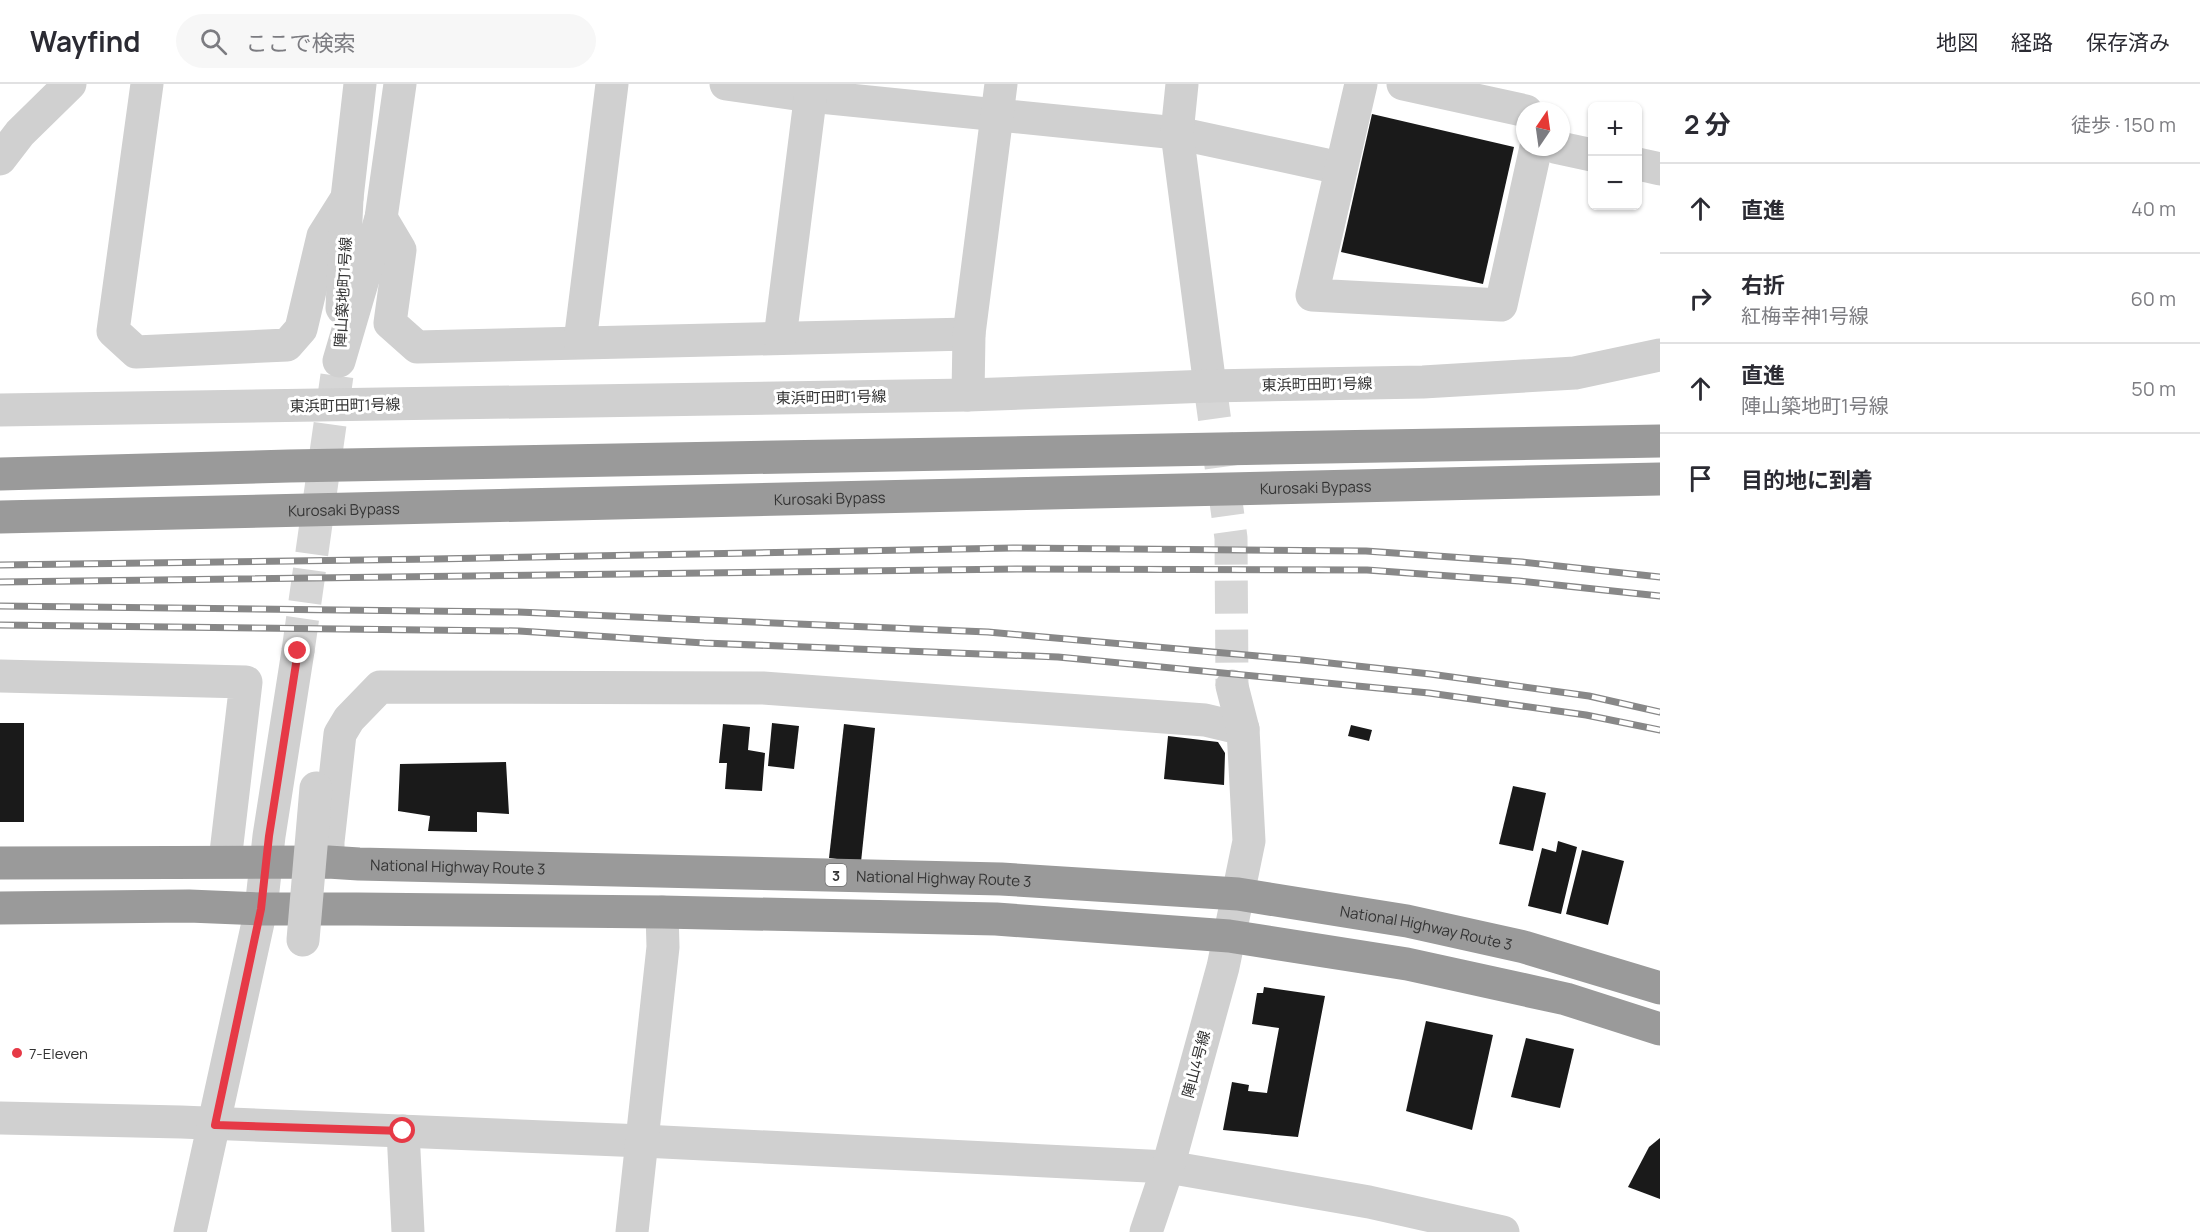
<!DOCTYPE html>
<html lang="ja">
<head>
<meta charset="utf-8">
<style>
	body { margin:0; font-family:Manrope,"Noto Sans JP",sans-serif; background:#f7f7f7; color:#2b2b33 }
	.controls { position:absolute; right:18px; top:18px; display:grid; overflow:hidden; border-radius:9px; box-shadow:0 2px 4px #0004 }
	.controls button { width:54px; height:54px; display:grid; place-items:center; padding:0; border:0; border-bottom:2px solid #e1e1e2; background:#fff; color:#2b2b33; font:30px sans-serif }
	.compass { position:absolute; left:1516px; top:18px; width:54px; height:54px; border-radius:50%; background:#fff; box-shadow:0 2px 4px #0004; rotate:13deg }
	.stop { position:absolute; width:18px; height:18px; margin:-14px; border:4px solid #e63946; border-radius:50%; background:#fff }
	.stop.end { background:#e63946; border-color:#fff; box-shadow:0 2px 6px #0008 }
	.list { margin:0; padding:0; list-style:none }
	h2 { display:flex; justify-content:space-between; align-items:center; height:78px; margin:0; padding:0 24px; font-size:26px }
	h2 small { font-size:20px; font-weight:400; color:#7c7c81 }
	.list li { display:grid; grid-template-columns:39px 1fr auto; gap:18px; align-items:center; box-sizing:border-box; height:90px; padding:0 24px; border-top:2px solid #e1e1e2 }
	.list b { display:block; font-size:22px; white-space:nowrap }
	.list p { margin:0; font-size:20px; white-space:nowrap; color:#7c7c81 }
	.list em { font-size:20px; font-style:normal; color:#7c7c81 }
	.icon { flex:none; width:33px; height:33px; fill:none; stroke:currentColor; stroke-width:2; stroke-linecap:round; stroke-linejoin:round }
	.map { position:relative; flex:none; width:1660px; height:1148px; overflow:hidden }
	header { display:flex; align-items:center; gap:36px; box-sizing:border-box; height:84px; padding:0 30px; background:#fff; border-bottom:2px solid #e1e1e2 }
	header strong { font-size:28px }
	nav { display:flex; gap:33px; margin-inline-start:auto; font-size:21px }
	.search { width:420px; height:54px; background:#f7f7f7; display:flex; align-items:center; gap:15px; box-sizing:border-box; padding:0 21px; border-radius:33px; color:#7c7c81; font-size:22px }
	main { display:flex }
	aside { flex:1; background:#fff }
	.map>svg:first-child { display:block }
	.building { fill:#1a1a1a }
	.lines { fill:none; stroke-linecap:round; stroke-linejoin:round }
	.minor-tunnel { stroke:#d6d6d6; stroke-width:33; stroke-dasharray:33 16; stroke-linecap:butt }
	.minor { stroke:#d0d0d0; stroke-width:33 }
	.highway { stroke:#9a9a9a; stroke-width:33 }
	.rail-casing { stroke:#888; stroke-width:7 }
	.rail { stroke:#fff; stroke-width:4.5; stroke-dasharray:14; stroke-linecap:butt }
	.minor-bridge { stroke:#d0d0d0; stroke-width:33 }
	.highway-bridge { stroke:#9a9a9a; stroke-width:33 }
	.route { stroke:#e63946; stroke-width:8 }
	.poi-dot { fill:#e63946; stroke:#fff; stroke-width:2 }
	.labels { text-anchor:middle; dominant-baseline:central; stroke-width:6; stroke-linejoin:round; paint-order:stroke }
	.shield { fill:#fff; stroke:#707070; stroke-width:1.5 }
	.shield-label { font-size:14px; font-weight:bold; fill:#333 }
	.street-label { font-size:15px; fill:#333; stroke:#fff }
	.poi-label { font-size:15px; fill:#333; stroke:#fff; text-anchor:start }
</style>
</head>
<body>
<header>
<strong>Wayfind</strong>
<div class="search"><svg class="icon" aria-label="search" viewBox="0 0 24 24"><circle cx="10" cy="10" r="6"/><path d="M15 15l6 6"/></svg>ここで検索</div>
<nav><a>地図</a><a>経路</a><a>保存済み</a></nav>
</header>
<main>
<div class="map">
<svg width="1660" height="1148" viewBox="0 0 1660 1148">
	<rect width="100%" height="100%" fill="#fff"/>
	<g class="building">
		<path d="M 1372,30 L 1514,63 L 1483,200 L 1341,168 Z"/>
		<rect x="0" y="639" width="24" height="99"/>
		<path d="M 772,639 L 799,642 L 794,685 L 768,682 Z"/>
		<path d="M 723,640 L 750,643 L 748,666 L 765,669 L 762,707 L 725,705 L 727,679 L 719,679 Z"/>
		<path d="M 844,640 L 875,644 L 861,778 L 829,774 Z"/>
		<path d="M 1351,641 L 1372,646 L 1369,657 L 1348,652 Z"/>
		<path d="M 1168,652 L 1218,658 L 1225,669 L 1224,701 L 1164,695 Z"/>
		<path d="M 506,678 L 509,730 L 477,728 L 477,748 L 428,747 L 430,732 L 398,727 L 400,680 Z"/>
		<path d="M 1513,702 L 1546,709 L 1533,767 L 1499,760 Z"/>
		<path d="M 1558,757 L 1577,763 L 1561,830 L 1528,822 L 1542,764 L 1556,768 Z"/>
		<path d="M 1582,766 L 1624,777 L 1608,841 L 1566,830 Z"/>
		<path d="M 1264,903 L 1325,912 L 1298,1053 L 1223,1046 L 1232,998 L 1249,1001 L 1248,1007 L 1267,1009 L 1279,944 L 1252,940 L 1257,909 L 1263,909 Z"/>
		<path d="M 1426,937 L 1493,951 L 1472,1046 L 1406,1027 Z"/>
		<path d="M 1526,954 L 1574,965 L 1560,1024 L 1511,1013 Z"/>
		<path d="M 1660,1054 L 1660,1115 L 1628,1103 L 1649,1063 Z"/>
	</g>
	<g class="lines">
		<g class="minor-tunnel">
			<path d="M 1210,302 L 1231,454 L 1232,602"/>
			<path d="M 298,567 L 339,277"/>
		</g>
		<g class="minor">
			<path d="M 147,0 L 113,247 L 136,268 L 287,261 L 301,245 L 323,152 L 347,114"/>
			<path d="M 726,0 L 810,12 L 1177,49 L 1340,84"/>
			<path d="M 1182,0 L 1177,49 L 1210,302"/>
			<path d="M 1361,0 L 1312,211 L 1501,221 L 1536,63"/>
			<path d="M 1403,0 L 1526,27"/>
			<path d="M 1555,63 L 1592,71"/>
			<path d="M 0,75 L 20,49 L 70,0"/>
			<path d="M 1638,80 L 1660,85"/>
			<path d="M 381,134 L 400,166 L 390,239 L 417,263 L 969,250"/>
			<path d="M 342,224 L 347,114 L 360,0"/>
			<path d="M 780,254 L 812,0"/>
			<path d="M 580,258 L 612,0"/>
			<path d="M 339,277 L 381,134 L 400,0"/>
			<path d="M 968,311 L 969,250 L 1001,0"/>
			<path d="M 0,326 L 968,311 L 1210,302 L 1423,298 L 1575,289 L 1660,271"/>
			<path d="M 0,592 L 246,598 L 225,777"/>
			<path d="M 328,778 L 328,758 L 340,650 L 349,635 L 380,603 L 763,604 L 1205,636 L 1243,645"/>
			<path d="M 0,1034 L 181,1038 L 643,1057 L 1168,1083 L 1369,1118 L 1503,1148"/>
			<path d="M 403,1047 L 408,1148"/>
			<path d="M 190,1148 L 261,825 L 269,752 L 298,567"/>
			<path d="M 632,1148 L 663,863 L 662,828"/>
			<path d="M 1146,1148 L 1168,1083 L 1223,883 L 1249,757 L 1243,645 L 1232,602"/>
		</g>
		<g class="highway">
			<path id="s1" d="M 0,779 L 328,778 L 359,780 L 1001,795 L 1238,810 L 1407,837 L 1524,863 L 1660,904"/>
			<path d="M 0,824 L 189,822 L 261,825 L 357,825 L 662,828 L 996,835 L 1229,852 L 1407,880 L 1566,915 L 1660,945"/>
		</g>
		<defs>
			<g id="rail">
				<path d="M 0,481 L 434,475 L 1013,464 L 1366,467 L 1522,478 L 1660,493"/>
				<path d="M 0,498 L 1017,485 L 1367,486 L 1519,497 L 1660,512"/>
				<path d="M 0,522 L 518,528 L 988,548 L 1302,576 L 1430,590 L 1589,612 L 1660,628"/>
				<path d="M 0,541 L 519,547 L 704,559 L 1058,573 L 1429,609 L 1586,631 L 1660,646"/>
			</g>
		</defs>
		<use href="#rail" class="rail-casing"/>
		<use href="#rail" class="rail"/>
		<path class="minor-bridge" d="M 303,856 L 316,704"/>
		<g class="highway-bridge">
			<path d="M 0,390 L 289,382 L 1660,357"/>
			<path id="s2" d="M 0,433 L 1660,395"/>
		</g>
	</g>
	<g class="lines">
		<path class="route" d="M 298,567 L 269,752 L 261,825 L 215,1041 L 403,1047"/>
	</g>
	<circle class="poi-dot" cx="17" cy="969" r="6"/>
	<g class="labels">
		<rect class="shield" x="825.5" y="780" width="21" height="22" rx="4.5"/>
		<g class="shield-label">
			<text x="836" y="791">3</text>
		</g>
		<g class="street-label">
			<text transform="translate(343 208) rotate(-87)">陣山築地町1号線</text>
			<text transform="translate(1317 300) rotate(-1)">東浜町田町1号線</text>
			<text transform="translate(831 313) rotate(-1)">東浜町田町1号線</text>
			<text transform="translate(345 321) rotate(-1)">東浜町田町1号線</text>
			<text stroke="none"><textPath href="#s2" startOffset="1316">Kurosaki Bypass</textPath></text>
			<text stroke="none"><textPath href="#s2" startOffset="830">Kurosaki Bypass</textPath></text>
			<text stroke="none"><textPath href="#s2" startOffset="344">Kurosaki Bypass</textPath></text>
			<text stroke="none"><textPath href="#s1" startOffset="458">National Highway Route 3</textPath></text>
			<text stroke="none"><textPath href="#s1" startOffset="944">National Highway Route 3</textPath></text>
			<text stroke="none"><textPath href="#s1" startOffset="1430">National Highway Route 3</textPath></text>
			<text transform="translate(1196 980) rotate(-75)">陣山4号線</text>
		</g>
		<g class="poi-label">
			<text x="29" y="969">7-Eleven</text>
		</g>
	</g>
</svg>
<div class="controls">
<button>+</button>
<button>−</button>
</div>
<svg class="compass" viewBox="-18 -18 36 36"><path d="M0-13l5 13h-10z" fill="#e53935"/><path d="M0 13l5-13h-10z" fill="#7c7c81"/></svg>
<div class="stop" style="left:403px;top:1047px"></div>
<div class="stop end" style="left:298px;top:567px"></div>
</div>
<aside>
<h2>2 分<small>徒歩 · 150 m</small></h2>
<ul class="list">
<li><svg class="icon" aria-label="ahead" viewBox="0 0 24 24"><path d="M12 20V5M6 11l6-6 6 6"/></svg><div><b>直進</b></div><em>40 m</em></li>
<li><svg class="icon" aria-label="right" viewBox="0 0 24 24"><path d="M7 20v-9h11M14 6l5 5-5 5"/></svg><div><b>右折</b><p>紅梅幸神1号線</p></div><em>60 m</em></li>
<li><svg class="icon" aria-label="ahead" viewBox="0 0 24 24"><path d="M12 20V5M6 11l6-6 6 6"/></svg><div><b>直進</b><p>陣山築地町1号線</p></div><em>50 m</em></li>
<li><svg class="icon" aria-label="arrive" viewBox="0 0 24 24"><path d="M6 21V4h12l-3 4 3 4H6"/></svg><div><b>目的地に到着</b></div></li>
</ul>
</aside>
</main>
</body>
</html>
